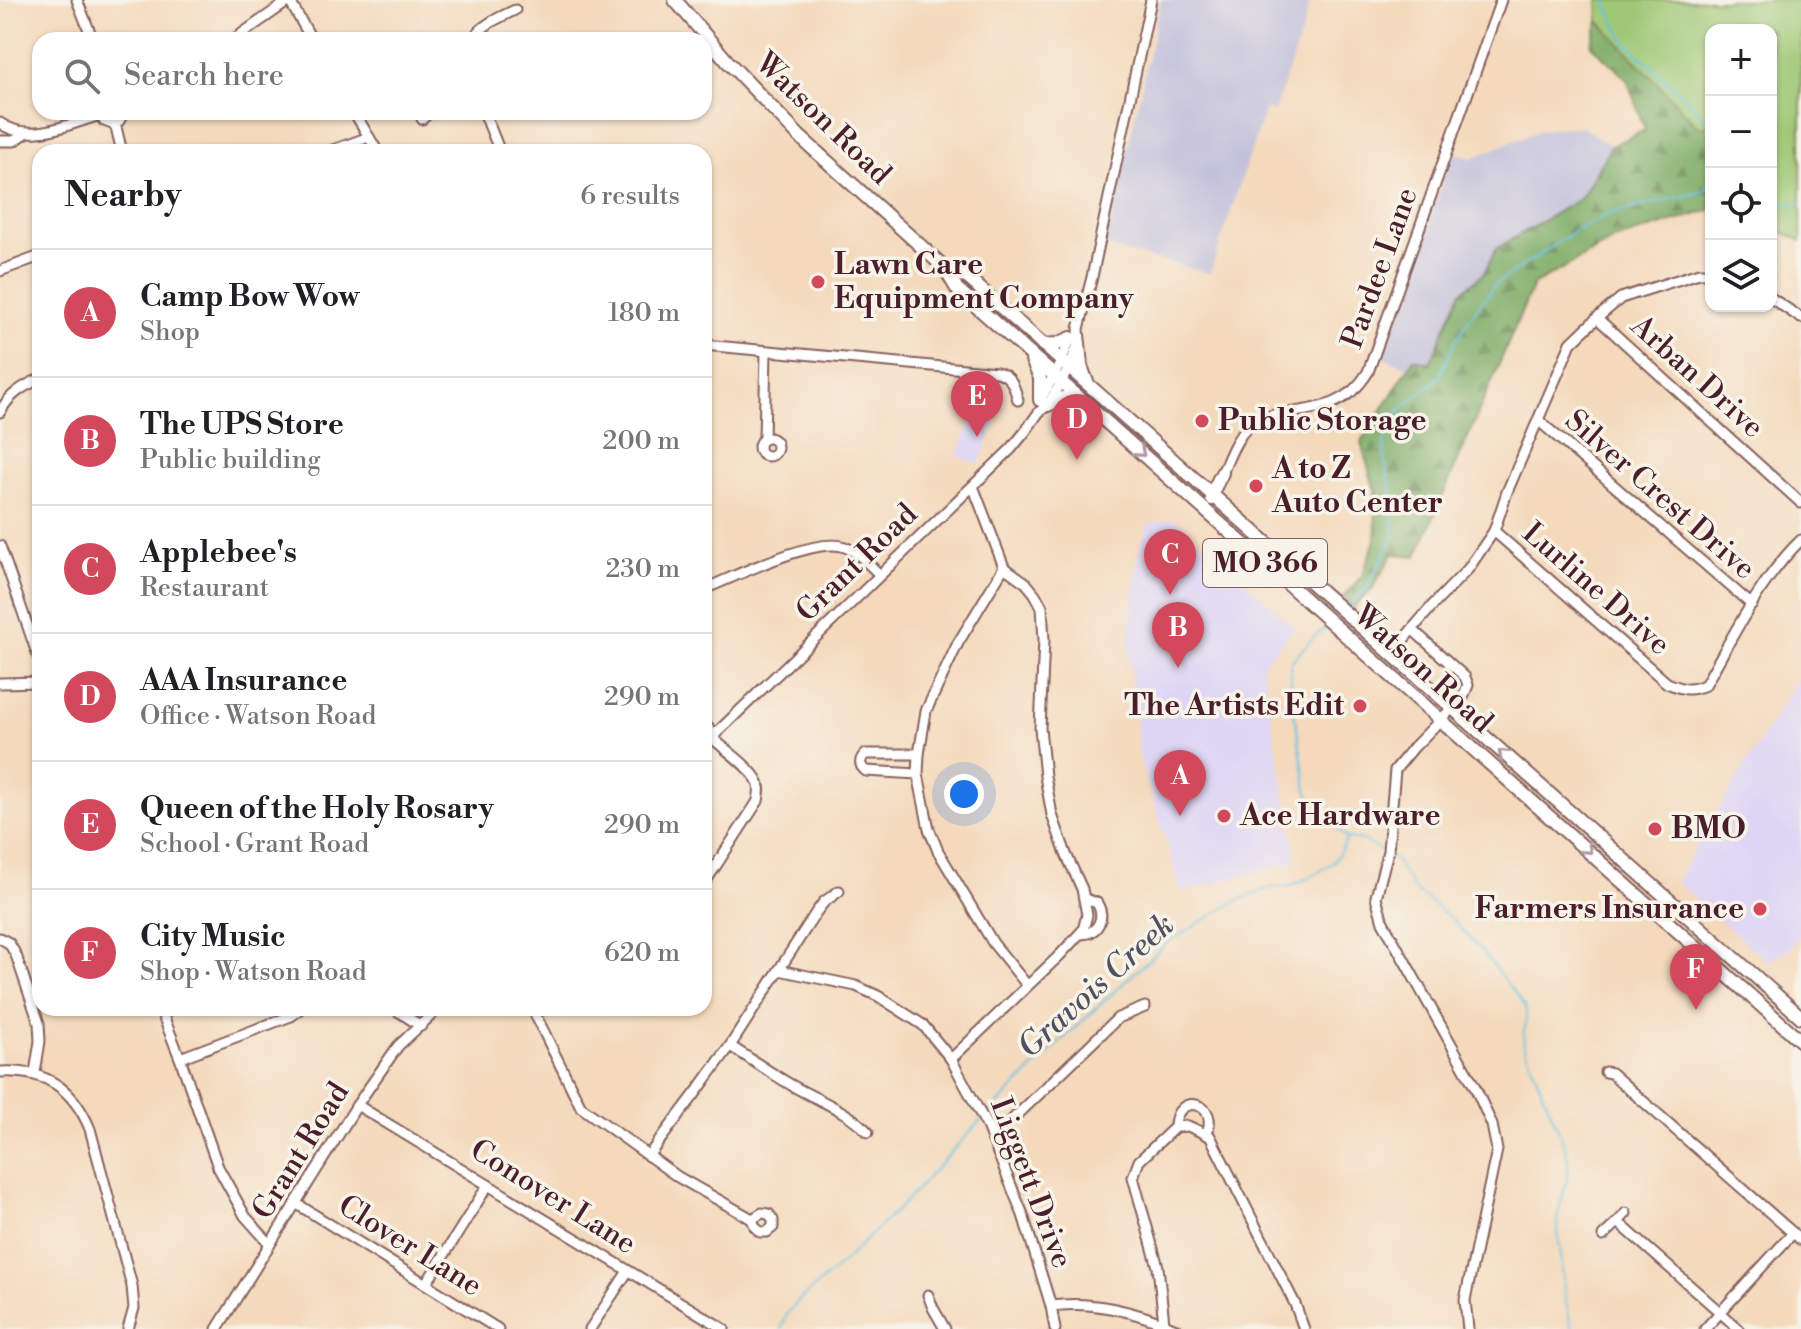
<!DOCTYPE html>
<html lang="en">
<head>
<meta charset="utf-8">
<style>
	body { margin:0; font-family:"Libre Bodoni",serif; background:#f6f6f6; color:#202124 }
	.controls { position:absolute; right:24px; top:24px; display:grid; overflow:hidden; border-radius:16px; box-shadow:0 2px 6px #0004 }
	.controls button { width:72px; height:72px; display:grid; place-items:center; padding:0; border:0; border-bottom:2px solid #e0e0e0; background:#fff; color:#202124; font:40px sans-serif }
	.you { position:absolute; left:964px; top:794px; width:28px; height:28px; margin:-20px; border:6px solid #fff; border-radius:50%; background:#1a73e8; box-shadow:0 0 0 12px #1a73e833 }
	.badge { display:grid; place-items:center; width:52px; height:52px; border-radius:50%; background:#d1495b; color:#fff; font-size:26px; font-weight:700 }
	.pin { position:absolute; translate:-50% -66px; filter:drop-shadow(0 2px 4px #0008) }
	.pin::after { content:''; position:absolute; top:42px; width:28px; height:24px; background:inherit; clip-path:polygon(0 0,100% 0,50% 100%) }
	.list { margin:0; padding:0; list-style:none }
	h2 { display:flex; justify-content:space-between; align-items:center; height:104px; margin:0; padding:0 32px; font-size:34px }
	h2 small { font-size:26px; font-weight:400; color:#757577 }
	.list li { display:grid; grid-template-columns:52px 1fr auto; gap:24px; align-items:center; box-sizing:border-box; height:128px; padding:0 32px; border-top:2px solid #e0e0e0 }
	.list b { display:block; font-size:30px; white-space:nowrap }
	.list p { margin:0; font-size:26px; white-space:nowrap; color:#757577 }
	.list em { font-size:26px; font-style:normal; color:#757577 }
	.icon { flex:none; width:44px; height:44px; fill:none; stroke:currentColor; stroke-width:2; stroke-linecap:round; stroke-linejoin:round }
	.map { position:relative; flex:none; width:1801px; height:1329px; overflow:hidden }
	.search { position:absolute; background:#fff; box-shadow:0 2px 6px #0004; left:32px; top:32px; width:680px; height:88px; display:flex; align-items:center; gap:20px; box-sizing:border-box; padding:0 28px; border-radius:24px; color:#757577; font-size:30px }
	.panel { position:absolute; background:#fff; box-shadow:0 2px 6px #0004; left:32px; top:144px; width:680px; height:872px; border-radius:24px }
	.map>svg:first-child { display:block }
	.built { fill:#ded5f5 }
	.industrial { fill:#c3c1db }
	.forest { fill:url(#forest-firs); stroke:#646648; stroke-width:2 }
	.green { fill:#9ec875; stroke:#747450; stroke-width:2 }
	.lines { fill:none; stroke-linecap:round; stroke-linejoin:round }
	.stream { stroke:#62c1e0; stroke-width:2 }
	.minor-casing { stroke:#86605d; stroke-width:13 }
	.major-casing { stroke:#86605d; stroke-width:16 }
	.minor { stroke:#fff; stroke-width:9 }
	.major { stroke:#fff; stroke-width:12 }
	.oneway { stroke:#ae9aa0 }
	.poi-dot { fill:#d1495b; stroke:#f7f3e8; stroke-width:3 }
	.labels { text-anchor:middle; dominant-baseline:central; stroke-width:7; stroke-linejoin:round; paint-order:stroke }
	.shield { fill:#f7f3e8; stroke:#7e5f64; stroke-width:2 }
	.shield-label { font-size:28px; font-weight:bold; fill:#4a1f2b }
	.street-label { font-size:30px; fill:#4a1f2b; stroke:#f7f3e8 }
	.poi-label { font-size:30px; font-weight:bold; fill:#4a1f2b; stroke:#f7f3e8; text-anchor:start }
	.water-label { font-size:32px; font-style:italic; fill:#515061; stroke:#f7f3e8 }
</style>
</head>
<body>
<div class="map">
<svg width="1801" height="1329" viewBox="0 0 1801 1329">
	<defs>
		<pattern id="forest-firs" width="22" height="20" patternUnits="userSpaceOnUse" patternTransform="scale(2)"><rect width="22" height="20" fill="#7eac66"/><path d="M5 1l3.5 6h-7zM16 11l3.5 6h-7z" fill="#698b54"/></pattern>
	</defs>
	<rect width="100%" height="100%" fill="#f7f3e8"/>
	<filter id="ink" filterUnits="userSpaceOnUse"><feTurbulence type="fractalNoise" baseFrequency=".0125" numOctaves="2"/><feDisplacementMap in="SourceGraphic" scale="16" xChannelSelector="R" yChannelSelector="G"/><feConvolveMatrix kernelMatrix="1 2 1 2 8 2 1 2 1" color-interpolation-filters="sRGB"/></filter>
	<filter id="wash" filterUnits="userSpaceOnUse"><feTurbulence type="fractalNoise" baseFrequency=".006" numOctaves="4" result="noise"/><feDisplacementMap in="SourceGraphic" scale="32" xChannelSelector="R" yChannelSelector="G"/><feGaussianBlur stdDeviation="1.8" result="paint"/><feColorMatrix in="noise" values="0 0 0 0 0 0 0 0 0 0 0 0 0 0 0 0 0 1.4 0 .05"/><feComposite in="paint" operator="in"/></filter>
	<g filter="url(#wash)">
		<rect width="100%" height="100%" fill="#f4d9bb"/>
		<g class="built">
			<path d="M 963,386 L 991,396 L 989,404 L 995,406 L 996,410 L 997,418 L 979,464 L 957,455 L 976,410 L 957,401 Z"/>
			<path d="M 1175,519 L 1295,627 L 1262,665 L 1296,861 L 1182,892 L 1140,758 L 1128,644 L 1139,548 L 1149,523 Z"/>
			<path d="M 1801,671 L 1801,933 L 1790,948 L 1768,962 L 1680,886 L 1676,880 L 1794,685 Z"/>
		</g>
		<g class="industrial">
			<path d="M 1161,0 L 1310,0 L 1303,29 L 1274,111 L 1265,109 L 1210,273 L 1106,247 Z"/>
			<path d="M 1581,126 L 1611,146 L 1581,198 L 1496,249 L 1484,273 L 1461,292 L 1430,363 L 1414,359 L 1409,367 L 1382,357 L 1453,152 L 1472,158 L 1540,130 Z"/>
		</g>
		<path class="forest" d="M 1599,21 L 1698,127 L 1711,125 L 1711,210 L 1614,240 L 1533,285 L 1417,556 L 1393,554 L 1372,589 L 1353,608 L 1343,597 L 1362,576 L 1376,537 L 1375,490 L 1361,443 L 1414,359 L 1430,363 L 1461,292 L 1484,273 L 1496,249 L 1581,198 L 1611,146 L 1645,130 L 1627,79 L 1591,45 Z"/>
		<path class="green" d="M 1598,0 L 1801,0 L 1801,241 L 1771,226 L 1771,30 L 1711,30 L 1711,125 L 1698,127 L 1599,21 Z"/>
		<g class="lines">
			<g class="stream">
				<path d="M 1607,0 L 1609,10 L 1625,41 L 1711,123"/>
				<path d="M 1771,202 L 1801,206"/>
				<path d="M 1347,609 L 1367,588 L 1394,535 L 1392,492 L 1385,461 L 1384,441 L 1389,425 L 1396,413 L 1427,388 L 1440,375 L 1455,342 L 1472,315 L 1496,284 L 1572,233 L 1609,214 L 1704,191 L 1711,183"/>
				<path d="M 1348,838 L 1363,840 L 1385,853"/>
				<path d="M 1391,857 L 1395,860 L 1414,889 L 1453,920 L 1483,953 L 1525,1006 C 1529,1020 1521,1031 1524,1046 L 1566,1149 C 1572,1178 1564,1184 1559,1211 C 1556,1225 1559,1240 1561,1255 C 1563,1280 1564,1305 1573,1329"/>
				<path d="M 986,1116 L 1064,1038 L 1168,942 L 1234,902 L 1270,888 L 1291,886 L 1316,874 L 1333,862 L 1340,852 L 1347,838 L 1315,810 L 1307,790 L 1291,694 L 1291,662 L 1312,639 L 1327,627"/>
				<path d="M 781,1329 L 787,1314 L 800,1299 L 832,1273 L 908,1199 L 981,1120"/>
			</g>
		</g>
	</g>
	<g filter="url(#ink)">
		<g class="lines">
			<defs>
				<g id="minor">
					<path d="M 77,0 L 93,40"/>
					<path d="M 289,0 L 312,40"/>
					<path d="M 233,40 L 290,0"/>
					<path d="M 472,40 C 482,24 499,18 515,10"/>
					<path d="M 99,112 L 104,121 L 112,124 L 119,121 L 124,112"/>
					<path d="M 354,112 L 378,152"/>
					<path d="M 484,112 L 500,152"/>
					<path d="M 422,119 L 430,112"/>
					<path d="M 0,123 C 29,144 69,124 100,115"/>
					<path d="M 115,123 L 122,152"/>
					<path d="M 0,141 L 14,141 L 26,133"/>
					<path d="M 327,152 L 369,137"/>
					<path d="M 0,271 L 40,256"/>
					<path d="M 1771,298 L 1801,318"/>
					<path d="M 1597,318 L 1801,503"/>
					<path d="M 704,345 L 997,372 C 1012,376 1014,386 1018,400"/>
					<path d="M 1041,399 L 1061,362 L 1071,337"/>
					<path d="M 0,412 C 9,395 23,386 40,379"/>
					<path d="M 1538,420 L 1752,605"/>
					<circle cx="768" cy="447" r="9"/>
					<path d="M 764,439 L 766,352"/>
					<path d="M 1222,473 C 1229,458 1235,440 1246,429 C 1258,417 1272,415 1287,413 C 1322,408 1348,405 1368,372 L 1501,0"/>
					<path d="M 973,486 L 1004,567 L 958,643 L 926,711 L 919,754 L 918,774 L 929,829 L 938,851 L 993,943 L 1027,985"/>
					<path d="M 1494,531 L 1667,683 C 1683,689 1688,692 1705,685 C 1732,638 1762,577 1801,540"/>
					<path d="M 0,546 L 40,662"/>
					<path d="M 704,591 L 709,587 C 738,575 817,536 845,547 C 859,552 869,565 879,574"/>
					<path d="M 1413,630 L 1465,677 L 1468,685 L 1463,697 L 1414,747 L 1395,770 L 1388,851 L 1376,897 L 1383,922 L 1475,1087 L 1492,1125 L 1497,1150 L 1465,1300 L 1468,1329"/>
					<path d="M 1391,654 L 1433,605 L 1468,569 L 1494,531 L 1507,492 L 1571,343 L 1597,318 L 1621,298 L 1699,273 L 1711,273"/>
					<path d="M 0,683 L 40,682"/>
					<path d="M 704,723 L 715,736"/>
					<path d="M 704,745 L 1011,449 L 1025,432 L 1039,412 L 1048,405 L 1069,368 L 1080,340 L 1079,329 L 1092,277 L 1151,0"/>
					<path d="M 918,774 L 866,771 C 859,766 859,760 865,754 L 919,754"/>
					<path d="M 704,884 L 758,801 C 759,794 761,788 758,782 C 751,767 724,749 711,737"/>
					<path d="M 1080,934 C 1098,934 1106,918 1097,903 L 1085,899"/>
					<path d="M 0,938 L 9,943 L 16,955 L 39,1023 L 40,1041 L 35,1073"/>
					<path d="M 779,970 L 856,986 L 878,996 L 923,1025 L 951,1059 L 987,1126 L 1023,1215 L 1051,1306 L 1055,1329"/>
					<path d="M 160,1008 L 180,1058 L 218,1167 L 245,1216 L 270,1244"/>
					<path d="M 393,1008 L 421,1026"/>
					<path d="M 532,1008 L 581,1107 L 678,1177 L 752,1219"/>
					<path d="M 730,1046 C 751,1059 772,1074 793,1086 C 819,1101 847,1110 868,1132"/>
					<path d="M 180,1058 L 291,1016 L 302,1008"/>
					<path d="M 951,1059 L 1060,955 L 1083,930 L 1087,915 L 1082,889 L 1066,854 L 1052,815 L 1045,776 L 1040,728 L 1044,640 L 1042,607 L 1035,594 L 1026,583 L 1004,567"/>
					<path d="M 0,1072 C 45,1069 73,1088 90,1129 L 132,1286 L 134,1308 L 128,1329"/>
					<path d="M 1605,1072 L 1611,1073 L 1801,1240"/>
					<path d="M 357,1105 L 724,1329"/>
					<path d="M 1175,1127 C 1175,1091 1222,1102 1206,1135"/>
					<path d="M 991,1135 L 1012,1120 L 1118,1018 L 1145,1007"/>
					<path d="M 648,1156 L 698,1090 L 730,1046 L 817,911 L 824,902 L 839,891"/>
					<path d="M 297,1204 L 498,1329"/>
					<path d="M 762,1213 L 769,1214 L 773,1220 L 773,1227 L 767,1232 L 760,1232 L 755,1227 L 752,1219 Z"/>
					<path d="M 1618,1222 L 1626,1213"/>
					<path d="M 1603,1236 L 1618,1222 L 1739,1329"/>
					<path d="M 426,1284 L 488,1185"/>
					<path d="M 928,1295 L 933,1308 L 945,1329"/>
					<path d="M 1051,1306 C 1092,1300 1138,1312 1176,1329"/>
					<path d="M 1164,1323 L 1158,1267 L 1133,1177 L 1139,1161 L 1175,1127 L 1188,1126 L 1210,1136 L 1295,1304 L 1304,1329"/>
					<path d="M 217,1329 L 357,1105 L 398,1046 L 439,1008"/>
					<path d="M 590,1329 L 628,1271"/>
					<path d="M 1705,1329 L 1793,1233"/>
				</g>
				<g id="major">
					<path d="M 675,0 L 728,62 L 799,136 L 944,267 L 968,278 L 1801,1017"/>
					<path d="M 944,267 L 957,289 L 994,322 L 1801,1041"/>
					<path d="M 1079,343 L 1081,366 L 1087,382"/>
					<path d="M 1043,345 L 1057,344 L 1071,338"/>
					<path d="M 1032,360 L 1040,378 L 1040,400"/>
					<path d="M 1048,405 L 1063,398 L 1078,397"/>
					<path d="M 1212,499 L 1213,491 L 1222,473"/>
				</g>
			</defs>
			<use href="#minor" class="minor-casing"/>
			<use href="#major" class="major-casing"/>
			<use href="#minor" class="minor"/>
			<use href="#major" class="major"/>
		</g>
		<defs><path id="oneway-chevron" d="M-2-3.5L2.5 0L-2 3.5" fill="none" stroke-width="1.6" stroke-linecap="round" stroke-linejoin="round" transform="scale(2)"/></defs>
		<g class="oneway">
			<use href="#oneway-chevron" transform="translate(1140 452) rotate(41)"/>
			<use href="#oneway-chevron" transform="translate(1503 754) rotate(-138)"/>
			<use href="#oneway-chevron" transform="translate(1587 849) rotate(42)"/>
		</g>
	</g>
	<g class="poi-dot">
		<circle cx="818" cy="282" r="8"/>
		<circle cx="1202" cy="421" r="8"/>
		<circle cx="1256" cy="486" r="8"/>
		<circle cx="1360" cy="706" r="8"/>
		<circle cx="1224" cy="816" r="8"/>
		<circle cx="1655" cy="829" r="8"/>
		<circle cx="1760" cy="909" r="8"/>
	</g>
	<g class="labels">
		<rect class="shield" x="1203" y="539" width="124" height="48" rx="6"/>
		<g class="shield-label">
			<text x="1265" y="563">MO 366</text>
		</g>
		<g class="street-label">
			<text transform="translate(823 119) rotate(44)">Watson Road</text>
			<text transform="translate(1380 268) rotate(-70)">Pardee Lane</text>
			<text transform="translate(1697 377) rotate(42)">Arban Drive</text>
			<text transform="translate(1660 495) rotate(41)">Silver Crest Drive</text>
			<text transform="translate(857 563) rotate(-44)">Grant Road</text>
			<text transform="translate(1596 589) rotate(41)">Lurline Drive</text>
			<text transform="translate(1423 669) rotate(42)">Watson Road</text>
			<text transform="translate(301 1151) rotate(-58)">Grant Road</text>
			<text transform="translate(1031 1183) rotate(69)">Liggett Drive</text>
			<text transform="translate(553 1197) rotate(32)">Conover Lane</text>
			<text transform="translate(410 1246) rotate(32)">Clover Lane</text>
		</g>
		<g class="poi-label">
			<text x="834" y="265">Lawn Care<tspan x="834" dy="34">Equipment Company</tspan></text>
			<text x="1218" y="421">Public Storage</text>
			<text x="1272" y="469">A to Z<tspan x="1272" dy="34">Auto Center</tspan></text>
			<text x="1344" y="706" text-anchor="end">The Artists Edit</text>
			<text x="1240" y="816">Ace Hardware</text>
			<text x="1671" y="829">BMO</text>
			<text x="1744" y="909" text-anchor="end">Farmers Insurance</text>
		</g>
		<g class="water-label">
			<text transform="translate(1096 986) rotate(-42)">Gravois Creek</text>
		</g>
	</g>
</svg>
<div class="controls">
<button>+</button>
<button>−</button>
<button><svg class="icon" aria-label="locate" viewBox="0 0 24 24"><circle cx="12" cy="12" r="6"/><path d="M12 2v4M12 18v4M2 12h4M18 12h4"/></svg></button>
<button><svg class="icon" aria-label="layers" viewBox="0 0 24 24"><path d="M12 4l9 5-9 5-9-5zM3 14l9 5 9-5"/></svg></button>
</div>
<div class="you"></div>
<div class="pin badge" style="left:1180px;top:816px">A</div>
<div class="pin badge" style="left:1178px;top:668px">B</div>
<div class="pin badge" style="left:1170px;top:595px">C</div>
<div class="pin badge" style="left:1077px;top:460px">D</div>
<div class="pin badge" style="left:977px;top:437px">E</div>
<div class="pin badge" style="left:1696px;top:1010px">F</div>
<div class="search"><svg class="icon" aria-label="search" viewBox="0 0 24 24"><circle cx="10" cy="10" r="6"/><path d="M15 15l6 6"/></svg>Search here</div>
<section class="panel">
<h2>Nearby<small>6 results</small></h2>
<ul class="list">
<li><span class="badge">A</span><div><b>Camp Bow Wow</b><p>Shop</p></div><em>180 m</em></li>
<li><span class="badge">B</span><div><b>The UPS Store</b><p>Public building</p></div><em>200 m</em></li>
<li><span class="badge">C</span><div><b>Applebee's</b><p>Restaurant</p></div><em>230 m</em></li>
<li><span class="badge">D</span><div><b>AAA Insurance</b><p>Office · Watson Road</p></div><em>290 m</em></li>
<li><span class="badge">E</span><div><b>Queen of the Holy Rosary</b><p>School · Grant Road</p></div><em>290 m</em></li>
<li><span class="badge">F</span><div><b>City Music</b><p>Shop · Watson Road</p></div><em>620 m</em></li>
</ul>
</section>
</div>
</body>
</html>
